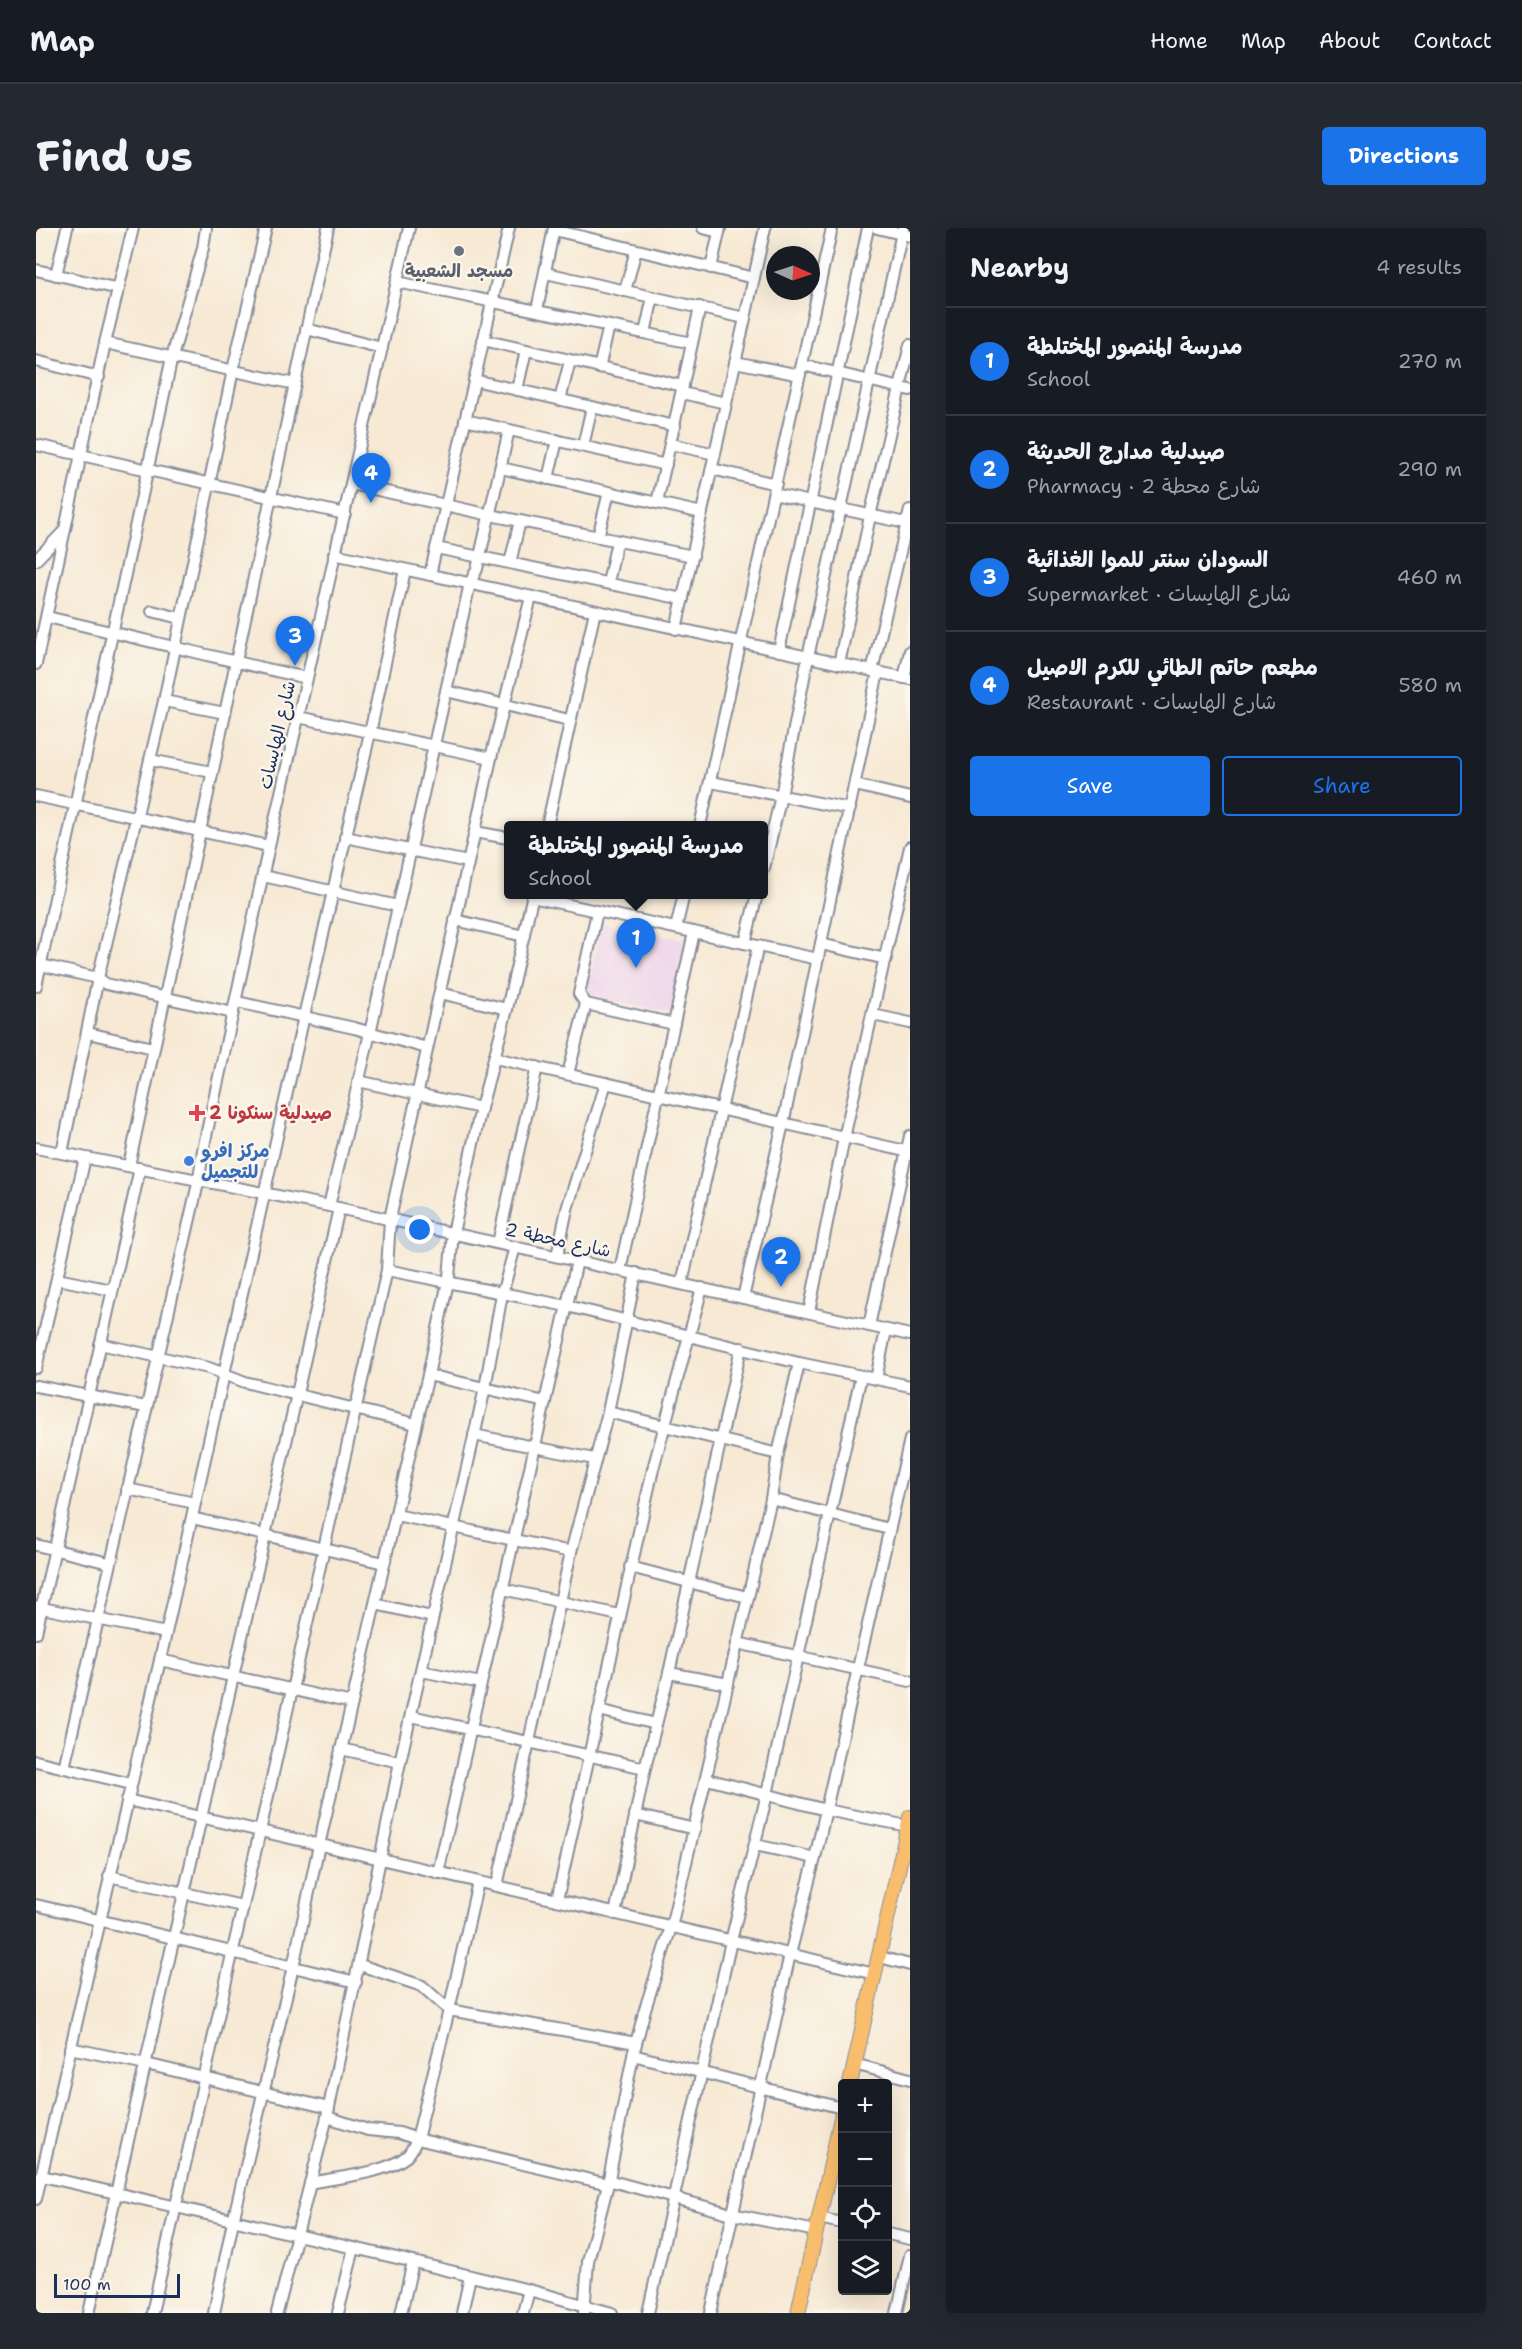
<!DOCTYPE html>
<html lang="en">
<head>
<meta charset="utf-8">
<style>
	body { margin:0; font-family:"Shantell Sans","Playpen Sans Arabic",sans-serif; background:#242831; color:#f1f3f6 }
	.controls { position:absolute; right:18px; bottom:18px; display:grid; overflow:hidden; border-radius:6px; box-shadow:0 6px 24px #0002 }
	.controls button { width:54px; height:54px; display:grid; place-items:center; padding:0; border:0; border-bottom:2px solid #363941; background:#171b24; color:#f1f3f6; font:30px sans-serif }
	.compass { position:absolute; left:730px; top:18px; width:54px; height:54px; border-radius:50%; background:#171b24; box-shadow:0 6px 24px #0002; rotate:93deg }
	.scale { position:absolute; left:18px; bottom:15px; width:126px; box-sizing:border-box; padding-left:6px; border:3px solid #1b2f5e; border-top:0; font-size:16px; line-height:21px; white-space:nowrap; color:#1b2f5e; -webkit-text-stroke:4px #fbf7ec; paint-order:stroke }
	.you { position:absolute; left:384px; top:1002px; width:21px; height:21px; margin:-15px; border:4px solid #fff; border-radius:50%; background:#1a73e8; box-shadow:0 0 0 9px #1a73e833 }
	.badge { display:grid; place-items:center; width:39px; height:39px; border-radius:50%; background:#1a73e8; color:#fff; font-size:20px; font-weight:700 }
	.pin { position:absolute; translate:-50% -50px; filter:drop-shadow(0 2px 3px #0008) }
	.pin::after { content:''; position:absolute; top:32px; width:21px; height:18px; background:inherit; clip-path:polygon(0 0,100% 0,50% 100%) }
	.popup { position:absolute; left:468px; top:593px; width:264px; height:78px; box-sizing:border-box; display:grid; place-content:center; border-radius:6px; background:#171b24; filter:drop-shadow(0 2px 4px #0005); font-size:20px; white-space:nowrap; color:#9ea1a6 }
	.popup b { font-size:22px; color:#f1f3f6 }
	.popup::after { content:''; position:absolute; left:50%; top:100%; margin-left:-12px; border:12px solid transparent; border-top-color:#171b24 }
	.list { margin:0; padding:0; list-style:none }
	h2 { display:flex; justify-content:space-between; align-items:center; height:78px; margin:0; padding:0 24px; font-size:26px }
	h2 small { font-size:20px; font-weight:400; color:#9ea1a6 }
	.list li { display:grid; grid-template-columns:39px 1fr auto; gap:18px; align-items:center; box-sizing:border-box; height:108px; padding:0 24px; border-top:2px solid #363941 }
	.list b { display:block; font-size:22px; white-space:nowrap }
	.list p { margin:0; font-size:20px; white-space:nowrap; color:#9ea1a6 }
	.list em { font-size:20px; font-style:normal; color:#9ea1a6 }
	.actions { display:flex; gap:12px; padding:18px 24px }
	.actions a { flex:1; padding:14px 0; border:2px solid #1a73e8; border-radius:6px; text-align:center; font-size:21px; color:#1a73e8 }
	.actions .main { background:#1a73e8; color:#fff }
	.icon { flex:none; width:33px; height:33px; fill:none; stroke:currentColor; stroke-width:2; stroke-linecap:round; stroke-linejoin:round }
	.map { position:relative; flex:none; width:874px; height:2085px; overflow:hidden; border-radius:6px }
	header { display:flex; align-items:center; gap:36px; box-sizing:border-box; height:84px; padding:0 30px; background:#171b24; border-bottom:2px solid #363941 }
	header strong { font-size:28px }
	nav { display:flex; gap:33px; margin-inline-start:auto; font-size:21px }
	.intro { display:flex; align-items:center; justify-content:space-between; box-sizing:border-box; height:144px; padding:0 36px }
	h1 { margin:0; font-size:42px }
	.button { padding:15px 27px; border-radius:6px; background:#1a73e8; color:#fff; font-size:21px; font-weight:700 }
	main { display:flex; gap:36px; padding:0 36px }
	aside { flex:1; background:#171b24; border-radius:6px; box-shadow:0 6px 24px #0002 }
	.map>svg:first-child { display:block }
	.built { fill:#ecd1ea }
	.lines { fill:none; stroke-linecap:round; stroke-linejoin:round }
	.minor-casing { stroke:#898c99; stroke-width:14 }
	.major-casing { stroke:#898c99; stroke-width:16 }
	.minor { stroke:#fff; stroke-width:10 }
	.major { stroke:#f9be6d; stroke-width:14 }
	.worship-dot { fill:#6b7280; stroke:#fbf7ec; stroke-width:2 }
	.health-dot { fill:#e0444e; stroke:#fbf7ec; stroke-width:2 }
	.shop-dot { fill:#3f7fe0; stroke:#fbf7ec; stroke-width:2 }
	.labels { text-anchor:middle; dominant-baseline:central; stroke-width:4.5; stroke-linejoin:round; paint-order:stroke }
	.worship-label { font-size:18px; font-weight:bold; fill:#5b616d; stroke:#fbf7ec }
	.street-label { font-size:18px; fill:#1b2f5e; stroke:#fbf7ec }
	.health-label { font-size:18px; font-weight:bold; fill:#be3a42; stroke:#fbf7ec; text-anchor:start }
	.shop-label { font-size:18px; font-weight:bold; fill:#366cbe; stroke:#fbf7ec; text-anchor:start }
</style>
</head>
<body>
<header>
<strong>Map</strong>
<nav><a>Home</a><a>Map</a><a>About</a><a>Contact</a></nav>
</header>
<div class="intro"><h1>Find us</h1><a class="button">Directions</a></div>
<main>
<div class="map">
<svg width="874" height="2085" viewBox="0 0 874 2085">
	<rect width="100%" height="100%" fill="#fbf7ec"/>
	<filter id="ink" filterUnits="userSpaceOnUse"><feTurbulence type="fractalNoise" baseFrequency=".0167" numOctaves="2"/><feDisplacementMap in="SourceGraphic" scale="12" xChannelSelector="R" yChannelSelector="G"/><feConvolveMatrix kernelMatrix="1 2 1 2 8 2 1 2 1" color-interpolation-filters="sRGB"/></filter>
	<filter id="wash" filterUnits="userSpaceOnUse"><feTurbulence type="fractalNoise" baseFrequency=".008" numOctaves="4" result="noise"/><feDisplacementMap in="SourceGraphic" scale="24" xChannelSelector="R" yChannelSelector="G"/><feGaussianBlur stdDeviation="1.35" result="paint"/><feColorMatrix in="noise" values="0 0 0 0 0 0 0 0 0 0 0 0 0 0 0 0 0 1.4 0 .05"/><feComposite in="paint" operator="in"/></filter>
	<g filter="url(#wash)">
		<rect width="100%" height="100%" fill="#f7e9d4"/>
		<path class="built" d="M 565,695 L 651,712 L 635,786 L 550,768 Z"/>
	</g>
	<g filter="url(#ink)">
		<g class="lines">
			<defs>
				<g id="minor">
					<path d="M 667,0 L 683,4"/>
					<path d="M 841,0 L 874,8"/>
					<path d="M 518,2 L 718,50"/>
					<path d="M 675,40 L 684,0"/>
					<path d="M 0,42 L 83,61"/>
					<path d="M 510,45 L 709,90"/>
					<path d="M 20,47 L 31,0"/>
					<path d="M 361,54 L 656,115"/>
					<path d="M 589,63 L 600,22"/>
					<path d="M 501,82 L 518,0"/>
					<path d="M 270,101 L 346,120"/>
					<path d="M 609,105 L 617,69"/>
					<path d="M 447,112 L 647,158"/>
					<path d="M 69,115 L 259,156"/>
					<path d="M 0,133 L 63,149"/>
					<path d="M 699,134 L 764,147"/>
					<path d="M 766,137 L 874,162"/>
					<path d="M 563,140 L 573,98"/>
					<path d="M 438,152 L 639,198"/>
					<path d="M 481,162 L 490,122"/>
					<path d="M 646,165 L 690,175"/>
					<path d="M 524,172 L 534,133"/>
					<path d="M 429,192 L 630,237"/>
					<path d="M 635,216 L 679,226"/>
					<path d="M 0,217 L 309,286"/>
					<path d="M 547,218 L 556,179"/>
					<path d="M 465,240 L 666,285"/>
					<path d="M 676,241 L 740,256"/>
					<path d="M 512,251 L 521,212"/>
					<path d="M 315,256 L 454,287 L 657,328"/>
					<path d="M 738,266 L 874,296"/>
					<path d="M 621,275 L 664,79"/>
					<path d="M 562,309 L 573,264"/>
					<path d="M 400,320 L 647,371"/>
					<path d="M 298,326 L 874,451"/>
					<path d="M 0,332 L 29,302"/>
					<path d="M 474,335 L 484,293"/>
					<path d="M 394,347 L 473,0"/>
					<path d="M 572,355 L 581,313"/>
					<path d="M 116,383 L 144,390"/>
					<path d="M 11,389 C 98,409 184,431 271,450"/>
					<path d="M 640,401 L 729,0"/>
					<path d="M 743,423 L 832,0"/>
					<path d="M 0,436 L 69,115 L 97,0"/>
					<path d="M 803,436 L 834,288 L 874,117"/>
					<path d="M 836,443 L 874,282"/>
					<path d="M 868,450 L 874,423"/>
					<path d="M 410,463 L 533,492"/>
					<path d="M 128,473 L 189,485"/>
					<path d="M 262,489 L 455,530"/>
					<path d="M 114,532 L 176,544"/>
					<path d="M 675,554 L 814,581"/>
					<path d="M 819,557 L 874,570"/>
					<path d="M 0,568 L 233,618"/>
					<path d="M 511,598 L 559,383"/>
					<path d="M 664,598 L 796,0"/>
					<path d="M 439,604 L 472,610"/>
					<path d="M 309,609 L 432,634"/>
					<path d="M 728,640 L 745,568 L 772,429 L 867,0"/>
					<path d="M 227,648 L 362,678"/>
					<path d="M 496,669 L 782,731"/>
					<path d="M 419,692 L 488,708"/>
					<path d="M 640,700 L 648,666"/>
					<path d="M 709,715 L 721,666"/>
					<path d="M 785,716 L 850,731"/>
					<path d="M 0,736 L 62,750 L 70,756 L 197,785"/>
					<path d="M 0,758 L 136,129 L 167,20 L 170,0"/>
					<path d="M 404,765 L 471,781"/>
					<path d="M 201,774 L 318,800 L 391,820"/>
					<path d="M 550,776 L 638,796"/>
					<path d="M 837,787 L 874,795"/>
					<path d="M 52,805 L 117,820"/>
					<path d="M 459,830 L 874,924"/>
					<path d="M 532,846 L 550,776 L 543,766 L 561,684"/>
					<path d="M 322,853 L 445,880"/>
					<path d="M 0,920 L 293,978 L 874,1107"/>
					<path d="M 26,925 L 62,750 L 128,473 L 197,142 L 230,0"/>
					<path d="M 93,938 L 292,0"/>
					<path d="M 293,978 L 334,805 L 434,355 L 441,341 L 473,202"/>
					<path d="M 462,1015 L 501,839"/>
					<path d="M 521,1028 L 531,981 L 570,855"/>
					<path d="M 351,1042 L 531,1078 L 763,1135 L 874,1158"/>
					<path d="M 584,1042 L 658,704"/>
					<path d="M 21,1051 L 76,1062"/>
					<path d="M 646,1055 L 722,718"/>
					<path d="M 707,1070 L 747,896 L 842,444"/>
					<path d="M 773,1084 L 808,910 L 874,619"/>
					<path d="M 833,1098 L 874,908"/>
					<path d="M 64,1116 L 173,1140 L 209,1154 L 380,1196"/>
					<path d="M 0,1140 L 49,930"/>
					<path d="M 392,1147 L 509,1174"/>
					<path d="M 840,1151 L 850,1102"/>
					<path d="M 0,1158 L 110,1179"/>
					<path d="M 572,1184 L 742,1226"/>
					<path d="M 438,1207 L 558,1231"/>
					<path d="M 91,1261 L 159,1275"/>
					<path d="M 735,1271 L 853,1301"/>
					<path d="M 360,1287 L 535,1324"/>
					<path d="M 156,1290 L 348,1335"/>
					<path d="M 0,1317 L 73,1335"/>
					<path d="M 594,1339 L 711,1369"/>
					<path d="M 467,1361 L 583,1387"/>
					<path d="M 339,1376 L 396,1389"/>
					<path d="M 1,1379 L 130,1405"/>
					<path d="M 0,1405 L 104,940"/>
					<path d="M 701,1415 L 874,1453"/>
					<path d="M 124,1432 L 316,1475"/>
					<path d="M 385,1443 L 445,1455"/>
					<path d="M 633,1445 L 692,1456"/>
					<path d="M 563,1482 L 620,1496"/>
					<path d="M 375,1488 L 609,1540"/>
					<path d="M 305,1521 L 364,1534"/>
					<path d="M 0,1533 L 95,1556"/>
					<path d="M 28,1540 L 163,951 L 167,922 L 233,618 L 373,0"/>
					<path d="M 671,1551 L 790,1582 L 872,1598"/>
					<path d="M 91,1572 L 839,1746"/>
					<path d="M 599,1587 L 659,1601"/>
					<path d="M 719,1617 L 779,1630"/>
					<path d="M 402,1645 L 541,1033"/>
					<path d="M 73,1648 L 206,1678"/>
					<path d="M 461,1658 L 535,1324 L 572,1184 L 600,1045"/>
					<path d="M 521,1672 L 617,1241 L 666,1060"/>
					<path d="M 0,1677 L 320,1754"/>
					<path d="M 579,1686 L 609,1540 L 633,1445 L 705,1120"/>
					<path d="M 844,1729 L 874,1737"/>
					<path d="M 324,1737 L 386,1758 L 413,1782 L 600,1815"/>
					<path d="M 34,1820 L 110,1836 L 293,1880"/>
					<path d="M 597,1827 L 806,1880"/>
					<path d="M 818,1836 L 874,1851"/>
					<path d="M 291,1889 L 332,1902 L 363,1905 L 381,1911 L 572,1956"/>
					<path d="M 6,1948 L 361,2030 L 493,2062 L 576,2085"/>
					<path d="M 572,1952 L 696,1986 L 780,2003"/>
					<path d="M 274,1955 C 302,1949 349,1946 371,1928 C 376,1923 378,1917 381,1911 L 413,1782 L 442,1654"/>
					<path d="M 0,1971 L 124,1432 L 268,788 L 334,505 L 369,342"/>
					<path d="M 783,1990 L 806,1995"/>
					<path d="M 852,2006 L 874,2011"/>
					<path d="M 53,2085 L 303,980"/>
					<path d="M 116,2085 C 193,1737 272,1389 351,1042 L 354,991 L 455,530 L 495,369"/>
					<path d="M 178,2085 L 197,1993 L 257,1739 L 283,1617 L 392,1147 L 413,1049 L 417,1005 L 445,880 L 471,781 L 497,666"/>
					<path d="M 241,2085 L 291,1889 L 364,1534 L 449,1160 L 466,1066 L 479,1019"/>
					<path d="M 302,2085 L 318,2020"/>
					<path d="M 365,2085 L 377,2034"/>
					<path d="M 426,2085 L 434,2048"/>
					<path d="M 487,2085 L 493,2062"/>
					<path d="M 548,2085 L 552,2033 L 572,1956 L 597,1827 L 609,1781 L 635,1699 L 735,1271 L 742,1226 L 763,1135"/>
					<path d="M 612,2085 L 695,1713 L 731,1566 L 825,1148"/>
					<path d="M 675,2085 L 754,1726 L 779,1630 L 874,1211"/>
					<path d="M 861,2085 L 874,2027"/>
				</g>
				<g id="major">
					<path d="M 814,1856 L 874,1589"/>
					<path d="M 762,2085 L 806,1886"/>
				</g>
			</defs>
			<use href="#minor" class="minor-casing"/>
			<use href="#major" class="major-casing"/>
			<use href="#minor" class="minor"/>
			<use href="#major" class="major"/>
		</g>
	</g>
	<circle class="worship-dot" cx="423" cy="23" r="6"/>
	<path class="health-dot" d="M158 876h6v6h6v6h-6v6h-6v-6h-6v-6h6z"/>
	<circle class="shop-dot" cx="153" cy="933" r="6"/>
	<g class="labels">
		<g class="worship-label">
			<text x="423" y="43">مسجد الشعبية</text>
		</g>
		<g class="street-label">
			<text transform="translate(241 507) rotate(-77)">شارع الهايسات</text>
			<text transform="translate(522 1012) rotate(12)">شارع محطة 2</text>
		</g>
		<g class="health-label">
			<text x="173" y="885">صيدلية سنكونا 2</text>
		</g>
		<g class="shop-label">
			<text x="165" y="923">مركز افرو<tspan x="165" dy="21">للتجميل</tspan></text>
		</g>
	</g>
</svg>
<div class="controls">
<button>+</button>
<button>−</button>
<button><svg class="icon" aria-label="locate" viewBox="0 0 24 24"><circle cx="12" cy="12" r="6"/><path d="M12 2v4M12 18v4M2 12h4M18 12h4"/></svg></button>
<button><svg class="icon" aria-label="layers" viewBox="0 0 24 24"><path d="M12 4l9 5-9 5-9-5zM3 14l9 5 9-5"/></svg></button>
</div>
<svg class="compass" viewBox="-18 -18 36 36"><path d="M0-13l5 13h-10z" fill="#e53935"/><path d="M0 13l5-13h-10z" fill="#9ea1a6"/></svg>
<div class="scale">100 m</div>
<div class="you"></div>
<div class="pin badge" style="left:600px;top:740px">1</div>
<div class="popup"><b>مدرسة المنصور المختلطة</b>School</div>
<div class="pin badge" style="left:745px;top:1059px">2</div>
<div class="pin badge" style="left:259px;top:438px">3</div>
<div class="pin badge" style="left:335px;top:275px">4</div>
</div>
<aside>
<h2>Nearby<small>4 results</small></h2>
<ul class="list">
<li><span class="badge">1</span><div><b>مدرسة المنصور المختلطة</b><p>School</p></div><em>270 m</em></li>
<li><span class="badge">2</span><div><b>صيدلية مدارج الحديثة</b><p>Pharmacy · شارع محطة 2</p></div><em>290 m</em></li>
<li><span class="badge">3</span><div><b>السودان سنتر للموا الغذائية</b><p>Supermarket · شارع الهايسات</p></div><em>460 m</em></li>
<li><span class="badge">4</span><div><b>مطعم حاتم الطائي للكرم الاصيل</b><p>Restaurant · شارع الهايسات</p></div><em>580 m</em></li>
</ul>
<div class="actions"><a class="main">Save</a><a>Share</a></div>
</aside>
</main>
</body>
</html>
